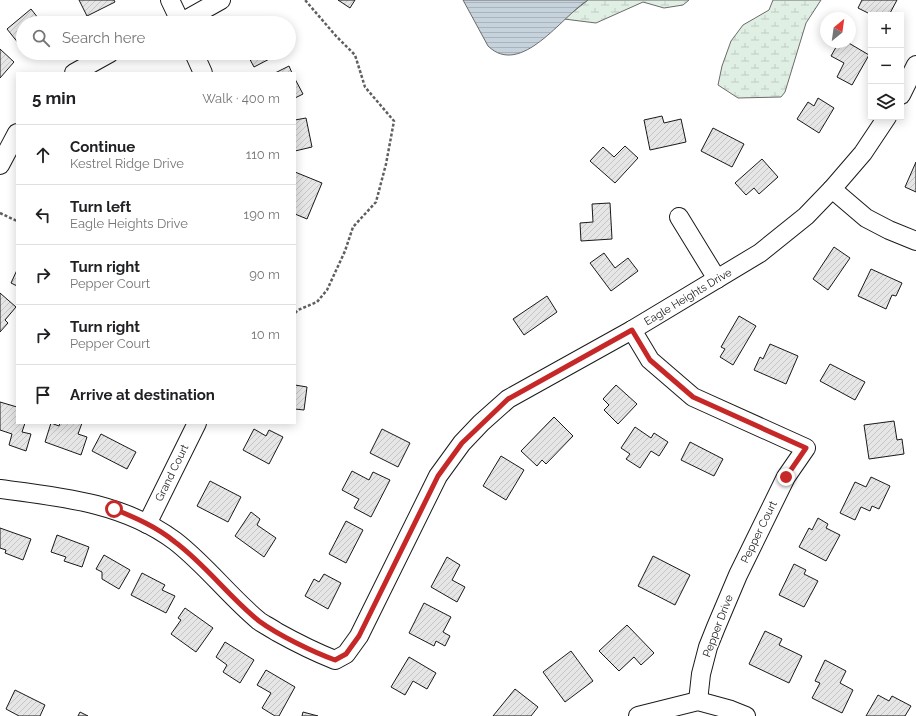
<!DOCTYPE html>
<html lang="en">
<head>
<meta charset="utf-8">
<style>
	body { margin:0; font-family:Raleway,sans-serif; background:#f6f6f6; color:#202124 }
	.controls { position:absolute; right:12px; top:12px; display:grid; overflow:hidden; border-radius:0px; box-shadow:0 2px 10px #0003 }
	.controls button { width:36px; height:36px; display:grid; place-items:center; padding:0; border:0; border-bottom:1px solid #e0e0e0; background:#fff; color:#202124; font:20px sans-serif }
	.compass { position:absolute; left:820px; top:12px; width:36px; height:36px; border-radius:50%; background:#fff; box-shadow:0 2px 10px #0003; rotate:29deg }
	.stop { position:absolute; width:12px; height:12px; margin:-9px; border:3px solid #c62828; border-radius:50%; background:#fff }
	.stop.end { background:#c62828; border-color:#fff; box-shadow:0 1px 4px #0008 }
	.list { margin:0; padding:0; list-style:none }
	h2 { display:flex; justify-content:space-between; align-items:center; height:52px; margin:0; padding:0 16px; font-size:17px }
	h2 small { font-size:13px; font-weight:400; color:#757577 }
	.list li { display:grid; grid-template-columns:26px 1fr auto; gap:12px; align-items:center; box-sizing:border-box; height:60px; padding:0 16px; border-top:1px solid #e0e0e0 }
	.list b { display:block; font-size:15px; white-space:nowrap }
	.list p { margin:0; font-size:13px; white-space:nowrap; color:#757577 }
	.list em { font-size:13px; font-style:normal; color:#757577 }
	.icon { flex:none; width:22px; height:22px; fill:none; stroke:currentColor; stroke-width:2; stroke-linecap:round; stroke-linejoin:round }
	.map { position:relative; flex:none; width:916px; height:716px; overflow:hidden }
	.search { position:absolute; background:#fff; box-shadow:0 2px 10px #0003; left:16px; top:16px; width:280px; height:44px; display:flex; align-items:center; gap:10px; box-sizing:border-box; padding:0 14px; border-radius:22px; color:#757577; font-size:15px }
	.panel { position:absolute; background:#fff; box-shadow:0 2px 10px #0003; left:16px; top:72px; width:280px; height:352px; border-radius:0px }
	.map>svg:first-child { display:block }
	.wetland { fill:url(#wetland-marsh); stroke:#6a6a6a }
	.water { fill:url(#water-rules); stroke:#6a6a6a }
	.building { fill:url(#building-hatch); stroke:#1a1a1a }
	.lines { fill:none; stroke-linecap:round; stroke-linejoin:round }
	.minor-casing { stroke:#1a1a1a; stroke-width:20 }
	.path { stroke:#5f5f5f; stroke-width:2.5; stroke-dasharray:3 2; stroke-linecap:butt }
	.minor { stroke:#fff; stroke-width:18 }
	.route { stroke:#c62828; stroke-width:5 }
	.labels { text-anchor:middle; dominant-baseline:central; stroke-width:3; stroke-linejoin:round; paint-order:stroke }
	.street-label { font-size:11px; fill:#1a1a1a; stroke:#fff }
</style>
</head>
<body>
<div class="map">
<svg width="916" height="716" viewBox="0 0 916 716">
	<defs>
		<pattern id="wetland-marsh" width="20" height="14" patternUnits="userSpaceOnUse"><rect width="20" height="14" fill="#e0efe3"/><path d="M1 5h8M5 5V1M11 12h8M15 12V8" fill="none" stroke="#c0ccc2"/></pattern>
		<pattern id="water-rules" width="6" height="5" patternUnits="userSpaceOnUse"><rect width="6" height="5" fill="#c6d2dc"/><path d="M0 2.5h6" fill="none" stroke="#aab4bc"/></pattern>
		<pattern id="building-hatch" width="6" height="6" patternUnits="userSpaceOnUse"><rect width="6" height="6" fill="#e6e6e6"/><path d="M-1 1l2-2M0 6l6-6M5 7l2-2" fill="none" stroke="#c5c5c5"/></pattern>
	</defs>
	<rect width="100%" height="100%" fill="#fff"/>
	<g class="wetland">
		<path d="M 588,0 L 689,0 L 683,5 L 664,8 L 643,2 L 596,23 L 564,19 Z"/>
		<path d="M 773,0 L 821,0 L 806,23 L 785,92 L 781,97 L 738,98 L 718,85 L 722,66 L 731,41 L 743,25 L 769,10 Z"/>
	</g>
	<path class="water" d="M 463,0 L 588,0 C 562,16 521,78 488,46 Z"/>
	<g class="building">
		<path d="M 79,0 L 114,0 L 115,2 L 87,16 Z"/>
		<path d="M 338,0 L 355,0 L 350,8 Z"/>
		<path d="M 862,0 L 897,0 L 889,15 L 872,15 L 858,8 Z"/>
		<path d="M 31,9 L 42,23 L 23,23 L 23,49 L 7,29 Z"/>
		<path d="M 839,42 L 847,42 L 869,55 L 852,85 L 837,77 L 844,63 L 831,56 Z"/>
		<path d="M 0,49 L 14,62 L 0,78 Z"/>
		<path d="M 242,53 L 281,53 L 254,67 L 247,54 L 244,56 Z"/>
		<path d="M 289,66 L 292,73 L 275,73 Z"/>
		<path d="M 295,79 L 303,94 L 295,98 Z"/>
		<path d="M 818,98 L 834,108 L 819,133 L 797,119 L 808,102 L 814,106 Z"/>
		<path d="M 662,116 L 664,123 L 681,119 L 686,142 L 650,150 L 644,120 Z"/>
		<path d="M 306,118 L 312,147 L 295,151 L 295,120 Z"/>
		<path d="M 713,128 L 744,144 L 732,167 L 701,151 Z"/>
		<path d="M 625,146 L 638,158 L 615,183 L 590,161 L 603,147 L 614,157 Z"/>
		<path d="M 762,159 L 778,177 L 759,194 L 754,188 L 746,195 L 735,183 Z"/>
		<path d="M 916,162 L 916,192 L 905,187 Z"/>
		<path d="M 295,172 L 322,183 L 307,219 L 295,214 Z"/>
		<path d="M 610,203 L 612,239 L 581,241 L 580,223 L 593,222 L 592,204 Z"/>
		<path d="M 834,247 L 850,258 L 828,290 L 813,279 Z"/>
		<path d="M 604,253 L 615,268 L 628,258 L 638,271 L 611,291 L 590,263 Z"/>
		<path d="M 871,269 L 902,283 L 896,296 L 892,295 L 886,309 L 858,296 Z"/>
		<path d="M 17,270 L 17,286 L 11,283 Z"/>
		<path d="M 0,293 L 16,307 L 5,320 L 8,323 L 0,332 Z"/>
		<path d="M 547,296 L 557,312 L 524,335 L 513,319 Z"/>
		<path d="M 739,316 L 756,326 L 733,365 L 720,357 L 725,349 L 721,347 Z"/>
		<path d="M 770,344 L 798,356 L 786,384 L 754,370 L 760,357 L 763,359 Z"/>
		<path d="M 830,364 L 865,382 L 855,400 L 820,381 Z"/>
		<path d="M 295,385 L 307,387 L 304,410 L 295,409 Z"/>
		<path d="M 616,385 L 637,404 L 618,424 L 604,410 L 609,405 L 603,399 Z"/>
		<path d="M 0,402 L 17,407 L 17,423 L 25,423 L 22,432 L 31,434 L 26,451 L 9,445 L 12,434 L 0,430 Z"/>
		<path d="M 554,417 L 573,436 L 546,464 L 542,460 L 537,466 L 521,451 Z"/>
		<path d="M 894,421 L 897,440 L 902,439 L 904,454 L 869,459 L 864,425 Z"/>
		<path d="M 51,423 L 59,426 L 60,423 L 82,423 L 78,434 L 87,437 L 81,455 L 45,442 Z"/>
		<path d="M 635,427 L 651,438 L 654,433 L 668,442 L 659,456 L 651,451 L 640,468 L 626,459 L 630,454 L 621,448 Z"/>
		<path d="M 254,429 L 266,436 L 269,430 L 283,437 L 269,464 L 243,450 Z"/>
		<path d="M 382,429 L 410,443 L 398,467 L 370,453 Z"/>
		<path d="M 101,434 L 136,452 L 127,469 L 92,451 Z"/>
		<path d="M 690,442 L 723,459 L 714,476 L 681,460 Z"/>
		<path d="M 501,456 L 524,470 L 506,500 L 483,486 Z"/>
		<path d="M 352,471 L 369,480 L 373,472 L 390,480 L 371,517 L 354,508 L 359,499 L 342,490 Z"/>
		<path d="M 871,477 L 890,486 L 879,509 L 872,506 L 870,511 L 861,507 L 855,520 L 840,513 L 855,482 L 866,487 Z"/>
		<path d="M 210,481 L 241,497 L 228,522 L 197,506 Z"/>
		<path d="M 251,512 L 260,519 L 257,525 L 276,538 L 264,557 L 235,536 Z"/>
		<path d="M 818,518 L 828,524 L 826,528 L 840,535 L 826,561 L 799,547 L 809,528 L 812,530 Z"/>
		<path d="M 346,521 L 363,530 L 346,563 L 329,554 Z"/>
		<path d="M 0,528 L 31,539 L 23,560 L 5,553 L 6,550 L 0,548 Z"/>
		<path d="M 57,535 L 89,547 L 82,567 L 64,561 L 66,557 L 51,552 Z"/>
		<path d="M 104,555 L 130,570 L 119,589 L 102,579 L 102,572 L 96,569 Z"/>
		<path d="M 653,556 L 690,575 L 675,605 L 638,586 Z"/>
		<path d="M 447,557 L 460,565 L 452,580 L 465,587 L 457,602 L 431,587 Z"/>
		<path d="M 794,564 L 806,570 L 804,574 L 818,581 L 804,607 L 779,595 Z"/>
		<path d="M 142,573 L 165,585 L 162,590 L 175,596 L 166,613 L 131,595 Z"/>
		<path d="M 324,574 L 341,583 L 328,609 L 305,596 L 314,579 L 319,582 Z"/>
		<path d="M 424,603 L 451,617 L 443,632 L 450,636 L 445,646 L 436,641 L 434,646 L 409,633 Z"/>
		<path d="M 185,608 L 213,628 L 196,652 L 171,634 L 181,620 L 178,618 Z"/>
		<path d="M 627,625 L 654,653 L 641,665 L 634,657 L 619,671 L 599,651 Z"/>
		<path d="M 765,631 L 782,639 L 779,645 L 802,656 L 789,683 L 749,664 Z"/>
		<path d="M 225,642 L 254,660 L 240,683 L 223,672 L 227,665 L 216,657 Z"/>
		<path d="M 571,651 L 593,681 L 565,702 L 543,672 Z"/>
		<path d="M 409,657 L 436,673 L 427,689 L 413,681 L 405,695 L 391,687 Z"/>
		<path d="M 825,660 L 846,671 L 840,683 L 853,690 L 842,713 L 812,698 L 820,683 L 815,681 Z"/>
		<path d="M 266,670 L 295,687 L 279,716 L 275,716 L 262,708 L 271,693 L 257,685 Z"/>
		<path d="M 515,689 L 538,707 L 531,716 L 493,716 Z"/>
		<path d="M 15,690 L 45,705 L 40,716 L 19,716 L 6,709 Z"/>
		<path d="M 878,695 L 889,701 L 892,696 L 911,706 L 905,716 L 866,716 Z"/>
		<path d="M 80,712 L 88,716 L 78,716 Z"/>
		<path d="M 303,712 L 318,716 L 302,716 Z"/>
	</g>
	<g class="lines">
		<defs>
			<g id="minor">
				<path d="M 170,0 L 181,23"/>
				<path d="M 180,23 L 221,0"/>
				<path d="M 194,53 L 203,73"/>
				<path d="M 74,73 L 110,53"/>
				<path d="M 901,95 L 916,65"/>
				<path d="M 0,165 L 17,133"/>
				<path d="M 832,189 L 866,218 L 889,230 L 916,241"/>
				<path d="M 679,217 L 717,279"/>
				<path d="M 632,330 L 650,360 L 693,397 L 806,448 L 786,477 L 738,575 L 716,627 L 708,647 L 701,674 L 698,701"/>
				<path d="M 0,489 C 62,497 124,503 175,541 C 206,565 229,596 259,621 C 265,625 271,628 277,632 C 295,642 315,652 335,660 L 346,654 L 359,636 L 438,476 L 462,443 L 481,423 L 508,399 L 632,330 L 760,253 L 806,216 L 832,189 L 863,153 L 887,117"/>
				<path d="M 147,524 L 197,423"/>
				<path d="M 638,716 L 698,701 L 731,710 L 746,716"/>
			</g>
		</defs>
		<use href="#minor" class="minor-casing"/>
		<g class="path">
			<path d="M 0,213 L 17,221"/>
			<path d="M 295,313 L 298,310 L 317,302 L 327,290 L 345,251 L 353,227 L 376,202 L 386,164 L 394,121 L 365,87 L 355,55 L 336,36 L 305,0"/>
		</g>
		<use href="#minor" class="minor"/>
	</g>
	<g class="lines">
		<path class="route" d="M 114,509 C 136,518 157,527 175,542 C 206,565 229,597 259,621 C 278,635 313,652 335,660 L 346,654 L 359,636 L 438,476 L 462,443 L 508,399 L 632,330 L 650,360 L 693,397 L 806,448 L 786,477"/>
	</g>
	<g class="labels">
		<g class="street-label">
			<text transform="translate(688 297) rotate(-31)">Eagle Heights Drive</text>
			<text transform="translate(172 473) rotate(-64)">Grand Court</text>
			<text transform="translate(759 532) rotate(-64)">Pepper Court</text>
			<text transform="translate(718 626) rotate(-69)">Pepper Drive</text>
		</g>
	</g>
</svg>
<div class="controls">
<button>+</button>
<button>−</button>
<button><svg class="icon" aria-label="layers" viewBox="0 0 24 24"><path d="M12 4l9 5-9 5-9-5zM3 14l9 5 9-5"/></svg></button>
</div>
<svg class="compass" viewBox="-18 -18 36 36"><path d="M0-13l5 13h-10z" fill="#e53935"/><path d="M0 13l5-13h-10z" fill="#757577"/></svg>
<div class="stop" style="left:114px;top:509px"></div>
<div class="stop end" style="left:786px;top:477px"></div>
<div class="search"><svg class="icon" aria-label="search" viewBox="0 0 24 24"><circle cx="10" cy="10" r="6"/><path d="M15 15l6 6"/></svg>Search here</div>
<section class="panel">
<h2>5 min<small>Walk · 400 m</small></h2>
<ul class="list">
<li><svg class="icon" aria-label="ahead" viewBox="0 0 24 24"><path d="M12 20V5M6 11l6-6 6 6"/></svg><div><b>Continue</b><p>Kestrel Ridge Drive</p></div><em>110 m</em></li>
<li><svg class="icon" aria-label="left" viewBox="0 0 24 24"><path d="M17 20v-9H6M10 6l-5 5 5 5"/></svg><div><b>Turn left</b><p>Eagle Heights Drive</p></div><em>190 m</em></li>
<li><svg class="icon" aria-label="right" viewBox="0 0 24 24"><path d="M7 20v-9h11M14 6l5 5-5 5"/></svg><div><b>Turn right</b><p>Pepper Court</p></div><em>90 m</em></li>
<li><svg class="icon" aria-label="right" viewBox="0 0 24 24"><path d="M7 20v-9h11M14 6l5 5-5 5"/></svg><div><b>Turn right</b><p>Pepper Court</p></div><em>10 m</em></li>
<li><svg class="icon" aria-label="arrive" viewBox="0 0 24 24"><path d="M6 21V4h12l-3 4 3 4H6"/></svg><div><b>Arrive at destination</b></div></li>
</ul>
</section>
</div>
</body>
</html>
